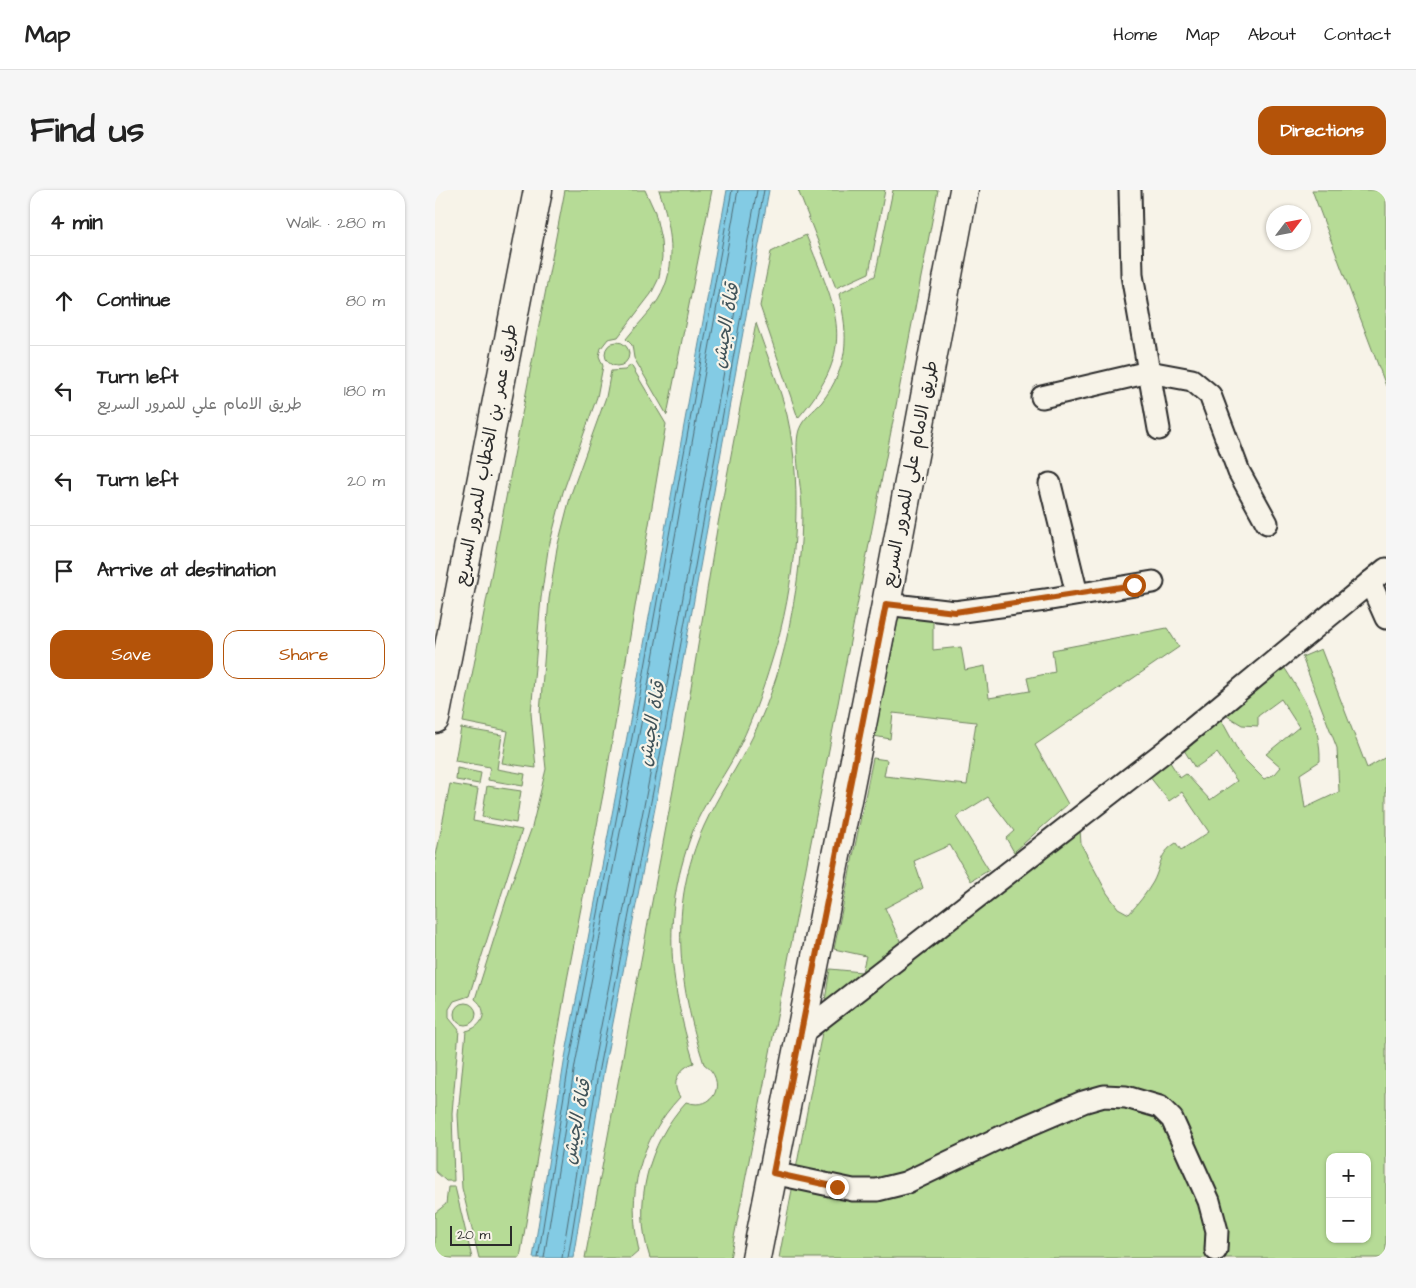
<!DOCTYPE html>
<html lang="en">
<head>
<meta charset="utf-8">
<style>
	body { margin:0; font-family:"Architects Daughter","Playpen Sans Arabic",sans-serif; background:#f6f6f6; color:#222 }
	.controls { position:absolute; right:15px; bottom:15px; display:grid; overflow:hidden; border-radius:10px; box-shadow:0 1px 4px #0004 }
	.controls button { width:45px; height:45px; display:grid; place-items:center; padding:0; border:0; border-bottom:1px solid #e0e0e0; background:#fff; color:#222; font:25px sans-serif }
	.compass { position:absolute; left:831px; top:15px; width:45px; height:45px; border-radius:50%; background:#fff; box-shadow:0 1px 4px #0004; rotate:58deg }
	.scale { position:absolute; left:15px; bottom:12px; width:62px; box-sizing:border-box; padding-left:5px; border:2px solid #2b2b2b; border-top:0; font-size:14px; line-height:18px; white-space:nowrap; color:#2b2b2b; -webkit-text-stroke:4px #f7f3e8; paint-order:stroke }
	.stop { position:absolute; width:15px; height:15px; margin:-11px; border:4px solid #b45309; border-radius:50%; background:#fff }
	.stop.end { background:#b45309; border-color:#fff; box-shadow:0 1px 5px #0008 }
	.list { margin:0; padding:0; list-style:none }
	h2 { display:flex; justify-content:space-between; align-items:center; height:65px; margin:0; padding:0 20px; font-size:21px }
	h2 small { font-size:16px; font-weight:400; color:#767676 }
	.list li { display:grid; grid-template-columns:32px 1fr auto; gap:15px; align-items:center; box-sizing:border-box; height:90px; padding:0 20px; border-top:1px solid #e0e0e0 }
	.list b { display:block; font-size:19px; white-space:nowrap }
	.list p { margin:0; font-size:16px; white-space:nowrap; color:#767676 }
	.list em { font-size:16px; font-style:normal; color:#767676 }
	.actions { display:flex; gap:10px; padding:15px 20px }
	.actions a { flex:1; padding:11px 0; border:1px solid #b45309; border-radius:15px; text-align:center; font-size:18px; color:#b45309 }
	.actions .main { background:#b45309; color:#fff }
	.icon { flex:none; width:28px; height:28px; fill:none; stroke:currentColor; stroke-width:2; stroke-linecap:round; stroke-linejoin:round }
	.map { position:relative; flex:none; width:951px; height:1068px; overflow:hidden; border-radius:15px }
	header { display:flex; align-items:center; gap:30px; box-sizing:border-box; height:70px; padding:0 25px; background:#fff; border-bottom:1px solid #e0e0e0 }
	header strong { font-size:24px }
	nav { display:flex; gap:28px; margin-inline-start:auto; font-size:18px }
	.intro { display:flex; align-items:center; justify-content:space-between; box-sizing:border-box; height:120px; padding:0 30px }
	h1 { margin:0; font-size:35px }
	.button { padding:12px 22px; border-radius:15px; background:#b45309; color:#fff; font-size:18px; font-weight:700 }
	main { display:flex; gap:30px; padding:0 30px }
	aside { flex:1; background:#fff; border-radius:15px; box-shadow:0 1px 4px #0004 }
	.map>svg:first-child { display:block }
	.green { fill:#b6db96; stroke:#708360; fill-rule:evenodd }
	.water { fill:#83cbe4; stroke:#608b9a }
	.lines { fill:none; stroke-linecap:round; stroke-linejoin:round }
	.shore { stroke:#4e6b75; stroke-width:1 }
	.minor-casing { stroke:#2b2b2b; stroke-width:25 }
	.secondary-casing { stroke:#2b2b2b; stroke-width:31 }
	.minor { stroke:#f7f3e8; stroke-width:21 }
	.secondary { stroke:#f7f3e8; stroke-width:28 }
	.route { stroke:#b45309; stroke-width:6 }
	.labels { text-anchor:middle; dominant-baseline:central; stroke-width:4.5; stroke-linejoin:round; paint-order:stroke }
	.street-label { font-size:18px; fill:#2b2b2b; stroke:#f7f3e8 }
	.water-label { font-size:19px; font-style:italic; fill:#415359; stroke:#f7f3e8 }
</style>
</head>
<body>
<header>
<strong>Map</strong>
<nav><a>Home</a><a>Map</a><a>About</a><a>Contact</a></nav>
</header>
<div class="intro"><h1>Find us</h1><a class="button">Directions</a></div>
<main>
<aside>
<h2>4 min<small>Walk · 280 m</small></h2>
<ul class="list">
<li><svg class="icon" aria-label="ahead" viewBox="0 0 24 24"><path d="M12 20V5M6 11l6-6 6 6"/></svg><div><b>Continue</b></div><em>80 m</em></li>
<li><svg class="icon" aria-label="left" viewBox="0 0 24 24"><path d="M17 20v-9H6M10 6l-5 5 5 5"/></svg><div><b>Turn left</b><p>طريق الامام علي للمرور السريع</p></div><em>180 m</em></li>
<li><svg class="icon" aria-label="left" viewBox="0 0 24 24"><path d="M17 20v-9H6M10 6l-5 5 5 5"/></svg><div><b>Turn left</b></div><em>20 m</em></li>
<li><svg class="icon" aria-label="arrive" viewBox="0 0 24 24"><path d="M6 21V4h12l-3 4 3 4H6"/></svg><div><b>Arrive at destination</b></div></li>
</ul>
<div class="actions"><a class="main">Save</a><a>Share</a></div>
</aside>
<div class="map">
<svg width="951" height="1068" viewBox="0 0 951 1068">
	<rect width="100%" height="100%" fill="#f7f3e8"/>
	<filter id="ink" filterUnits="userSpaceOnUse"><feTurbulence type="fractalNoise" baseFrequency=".02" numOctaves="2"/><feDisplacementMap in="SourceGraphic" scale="10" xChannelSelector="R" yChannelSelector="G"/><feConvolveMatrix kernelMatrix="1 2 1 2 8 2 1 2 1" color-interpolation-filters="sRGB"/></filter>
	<g filter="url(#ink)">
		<g class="green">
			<path d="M 130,0 L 210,0 L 220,22 L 226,50 L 227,67 L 224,88 L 216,104 L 183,147 L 173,149 L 166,158 L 164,166 L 168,176 L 162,207 L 128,302 L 113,360 L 106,408 L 96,523 L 101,578 L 67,573 L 73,541 L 28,532 Z"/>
			<path d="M 224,0 L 277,0 L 232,225 L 199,168 L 197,155 L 191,149 C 201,136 214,124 223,110 C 244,76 236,35 224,0 Z"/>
			<path d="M 363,0 L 450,0 L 434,83 L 401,98 Z"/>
			<path d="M 458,0 L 503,0 L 295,1068 L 215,1068 C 197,1014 213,953 251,912 C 280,922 293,891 269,874 C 243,793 233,716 269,636 C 283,605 303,577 318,546 C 336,509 349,467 356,427 C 363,392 367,356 367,321 C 367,299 358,259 364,240 C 368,228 379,221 387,212 C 414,175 414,147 404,104 L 440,86 Z"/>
			<path d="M 877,0 L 951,0 L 951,196 Z"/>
			<path d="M 371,45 C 402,122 424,157 363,228 L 325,116 L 336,62 Z"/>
			<path d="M 321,133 C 331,163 344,194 352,225 C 369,301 361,396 337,470 C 327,503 315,537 299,567 C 286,591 269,613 259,638 C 226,724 233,787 259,873 C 244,878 235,893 245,907 C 204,951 191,1003 204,1061 L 196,1068 L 150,1068 L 248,547 L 282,339 Z"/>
			<circle cx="182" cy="164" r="12"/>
			<path d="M 196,175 L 231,234 L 170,594 L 132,790 L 85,1068 L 44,1068 L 27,998 L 23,925 L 31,841 C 48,837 55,821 40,809 L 77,692 L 97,637 L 111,579 L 105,523 L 114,409 L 122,358 L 136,304 L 171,207 L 176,181 L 190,180 Z"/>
			<path d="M 464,427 L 498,430 L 498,460 L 526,457 L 530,480 L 550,476 L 554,508 L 595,501 L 592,488 L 620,482 L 617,460 L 732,438 L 744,457 L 600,555 L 633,614 L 579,662 L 571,648 L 579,641 L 553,607 L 521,627 L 554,680 L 536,691 L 515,655 L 479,671 L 488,698 L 450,718 L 468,757 L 388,823 L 395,779 L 427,782 L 431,766 L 399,759 L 438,568 L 452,570 L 449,586 L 532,595 L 541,532 L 458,523 L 455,549 L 439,546 Z"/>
			<path d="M 886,459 L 932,578 L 951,567 L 951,1068 L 344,1068 L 389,832 L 645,639 L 646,654 L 672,703 L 683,718 L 694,724 C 703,714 711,704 718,692 C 727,675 723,664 741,653 L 746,660 L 774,642 L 747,602 L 734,611 L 714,586 L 733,569 L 745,588 L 751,584 L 775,610 L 802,591 L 782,563 L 760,578 L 749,560 L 740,554 L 783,524 L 806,566 L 829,589 L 840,584 L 846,577 L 831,564 L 864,537 L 846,509 L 823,526 L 823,536 L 807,535 L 792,526 L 796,522 L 798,509 L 847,474 C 867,505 886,533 885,571 L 865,584 L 870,618 L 904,602 L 902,558 L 867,467 ZM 895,967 L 932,967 L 932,1049 L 895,1049 Z"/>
			<path d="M 26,538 L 67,545 L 62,579 L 90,584 L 88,596 L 53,590 L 55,577 L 20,571 Z"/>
			<path d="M 22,578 L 46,583 L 44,594 L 21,590 Z"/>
			<path d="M 15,594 L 43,599 L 38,631 L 87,640 L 34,806 L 19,811 L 14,819 L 14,828 L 24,840 L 17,923 L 19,991 L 11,991 L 0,981 L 0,671 Z"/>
			<path d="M 52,596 L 86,601 L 81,633 L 47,627 Z"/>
			<circle cx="30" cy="824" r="11"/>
			<path d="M 13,997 L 20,997 L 37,1068 L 0,1068 L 0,1023 L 11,1014 Z"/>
		</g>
		<path class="water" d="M 292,0 L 334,0 L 235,541 L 169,879 L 138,1068 L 98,1068 L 129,873 L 195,531 Z"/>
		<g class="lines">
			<g class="shore">
				<path d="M 103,1068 L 134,874 L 200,532 L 297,0"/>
				<path d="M 109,1068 L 140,875 L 206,534 L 303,0"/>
				<path d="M 127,1068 L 158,877 L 224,539 L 322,0"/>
				<path d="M 133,1068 L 164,878 L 230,540 L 329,0"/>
			</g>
			<defs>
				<g id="minor">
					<path d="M 695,0 L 697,85 L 724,239"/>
					<path d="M 607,207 L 714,182 L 757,190 L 775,205 L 804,282 L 832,333"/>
					<path d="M 615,294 L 642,404"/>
					<path d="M 935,392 L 951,428"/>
					<path d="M 451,414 L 520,422 L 610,410 L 718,392"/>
					<path d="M 367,843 L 734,558 L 951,379"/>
					<path d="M 338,983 L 418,1000 L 442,1000 L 470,993 L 566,947 L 648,912 L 669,906 L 691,907 L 725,917 L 737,929 L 774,1011 L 782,1041 L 781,1060"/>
				</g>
				<g id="secondary">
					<path d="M 0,529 L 103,0"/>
					<path d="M 321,1068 L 451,414 L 529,0"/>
				</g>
			</defs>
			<use href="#minor" class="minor-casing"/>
			<use href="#secondary" class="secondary-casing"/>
			<use href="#minor" class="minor"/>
			<use href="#secondary" class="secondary"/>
		</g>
	</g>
	<g class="lines" filter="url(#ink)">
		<path class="route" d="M 402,997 L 338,983 L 451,414 L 520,422 L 699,395"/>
	</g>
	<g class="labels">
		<g class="street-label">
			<text transform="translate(51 265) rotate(-79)">طريق عمر بن الخطاب للمرور السريع</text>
			<text transform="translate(475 284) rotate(-79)">طريق الامام علي للمرور السريع</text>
		</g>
		<g class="water-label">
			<text transform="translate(291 136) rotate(-80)">قناة الجيش</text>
			<text transform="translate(217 534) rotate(-80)">قناة الجيش</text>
			<text transform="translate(142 932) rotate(-79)">قناة الجيش</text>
		</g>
	</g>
</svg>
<div class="controls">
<button>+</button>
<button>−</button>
</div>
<svg class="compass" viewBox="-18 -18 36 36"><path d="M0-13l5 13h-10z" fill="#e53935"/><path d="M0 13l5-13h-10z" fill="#767676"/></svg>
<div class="scale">20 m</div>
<div class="stop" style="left:699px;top:395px"></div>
<div class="stop end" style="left:402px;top:997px"></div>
</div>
</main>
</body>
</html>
